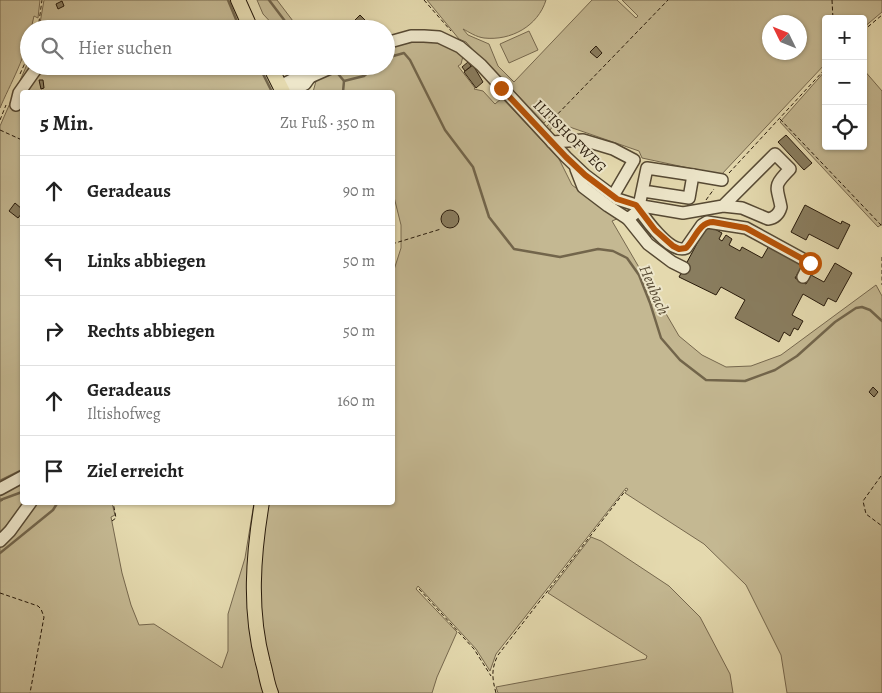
<!DOCTYPE html>
<html lang="de">
<head>
<meta charset="utf-8">
<style>
	body { margin:0; font-family:Alegreya,serif; background:#f6f6f6; color:#222 }
	.controls { position:absolute; right:15px; top:15px; display:grid; overflow:hidden; border-radius:5px; box-shadow:0 1px 4px #0004 }
	.controls button { width:45px; height:45px; display:grid; place-items:center; padding:0; border:0; border-bottom:1px solid #e0e0e0; background:#fff; color:#222; font:25px sans-serif }
	.compass { position:absolute; left:762px; top:15px; width:45px; height:45px; border-radius:50%; background:#fff; box-shadow:0 1px 4px #0004; rotate:313deg }
	.stop { position:absolute; width:15px; height:15px; margin:-11px; border:4px solid #b45309; border-radius:50%; background:#fff }
	.stop.end { background:#b45309; border-color:#fff; box-shadow:0 1px 5px #0008 }
	.list { margin:0; padding:0; list-style:none }
	h2 { display:flex; justify-content:space-between; align-items:center; height:65px; margin:0; padding:0 20px; font-size:21px }
	h2 small { font-size:16px; font-weight:400; color:#767676 }
	.list li { display:grid; grid-template-columns:32px 1fr auto; gap:15px; align-items:center; box-sizing:border-box; height:70px; padding:0 20px; border-top:1px solid #e0e0e0 }
	.list b { display:block; font-size:19px; white-space:nowrap }
	.list p { margin:0; font-size:16px; white-space:nowrap; color:#767676 }
	.list em { font-size:16px; font-style:normal; color:#767676 }
	.icon { flex:none; width:28px; height:28px; fill:none; stroke:currentColor; stroke-width:2; stroke-linecap:round; stroke-linejoin:round }
	.map { position:relative; flex:none; width:882px; height:693px; overflow:hidden }
	.search { position:absolute; background:#fff; box-shadow:0 1px 4px #0004; left:20px; top:20px; width:375px; height:55px; display:flex; align-items:center; gap:12px; box-sizing:border-box; padding:0 18px; border-radius:28px; color:#767676; font-size:19px }
	.panel { position:absolute; background:#fff; box-shadow:0 1px 4px #0004; left:20px; top:90px; width:375px; height:415px; border-radius:5px }
	.map>svg:first-child { display:block }
	.green { fill:#c4b892; stroke:#76684e; fill-rule:evenodd }
	.lines { fill:none; stroke-linecap:round; stroke-linejoin:round }
	.stream { stroke:#72654b; stroke-width:2.5 }
	.building { fill:#897d5f; stroke:#27190a }
	.minor-casing { stroke:#564933; stroke-width:14 }
	.major-casing { stroke:#27190a; stroke-width:16 }
	.path { stroke:#27190a; stroke-width:1; stroke-dasharray:4 2.5; stroke-linecap:butt }
	.minor { stroke:#ede6ca; stroke-width:11 }
	.major { stroke:#e4d9ae; stroke-width:14 }
	.route { stroke:#b45309; stroke-width:6 }
	.labels { text-anchor:middle; dominant-baseline:central; stroke-width:4; stroke-linejoin:round; paint-order:stroke }
	.street-label { font-size:15px; fill:#27190a; stroke:#ede6ca }
	.water-label { font-size:16px; font-style:italic; fill:#594c35; stroke:#ede6ca }
</style>
</head>
<body>
<div class="map">
<svg width="882" height="693" viewBox="0 0 882 693">
	<rect width="100%" height="100%" fill="#e4d9ae"/>
	<filter id="stains"><feTurbulence type="fractalNoise" baseFrequency=".004" numOctaves="4"/><feColorMatrix values="0 0 0 0 .2 0 0 0 0 .09 0 0 0 0 .02 0 0 0 .5 -.17"/></filter>
	<radialGradient id="worn" r=".72"><stop offset=".6" stop-color="#630" stop-opacity="0"/><stop offset="1" stop-color="#630" stop-opacity=".3"/></radialGradient>
	<g class="green">
		<path d="M 0,0 L 40,0 L 38,18 L 34,16 L 31,29 L 29,29 C 29,52 9,86 0,108 Z"/>
		<path d="M 44,0 L 231,0 L 243,29 L 39,29 Z"/>
		<path d="M 257,0 L 277,0 L 296,25 L 301,29 L 277,29 L 263,14 Z"/>
		<path d="M 427,0 L 546,0 C 538,26 511,41 484,38 C 476,37 469,32 463,29 L 468,35 L 489,44 L 498,66 L 514,82 L 592,0 L 617,0 L 636,18 L 638,16 L 622,0 L 882,0 L 882,12 L 863,28 L 863,19 L 826,19 L 826,63 L 721,175 L 642,158 L 639,151 L 558,123 L 555,123 L 548,133 L 545,128 L 555,118 L 552,115 L 544,123 L 515,92 L 508,90 L 466,42 L 459,39 ZM 770,22 L 800,22 L 800,52 L 770,52 Z"/>
		<path d="M 529,31 L 538,50 L 509,63 L 500,44 Z"/>
		<path d="M 426,41 L 444,44 L 463,56 L 461,64 L 458,66 L 475,88 L 474,89 L 483,91 L 495,104 L 502,98 L 559,159 L 572,185 L 608,212 L 619,218 L 612,221 L 679,336 L 702,355 L 726,367 L 751,366 L 781,355 L 876,285 L 882,296 L 882,693 L 787,693 L 781,655 L 746,585 L 704,544 L 625,493 L 628,489 L 626,488 L 496,654 L 490,671 L 476,649 L 418,586 L 416,589 L 457,632 L 437,677 L 432,693 L 277,693 L 265,654 L 257,594 L 266,503 L 392,502 L 392,276 L 401,248 L 401,225 L 392,189 L 392,92 L 313,92 L 316,81 L 348,66 L 386,66 L 386,49 L 405,42 Z"/>
		<path d="M 29,60 L 29,66 L 35,66 L 18,90 L 10,107 L 16,108 L 22,95 L 22,473 L 0,484 L 0,126 Z"/>
		<path d="M 42,66 L 262,66 L 275,92 L 24,92 Z"/>
		<path d="M 863,69 L 882,91 L 882,224 L 878,227 L 780,122 L 826,70 L 826,146 L 863,146 Z"/>
		<path d="M 22,482 L 22,502 L 24,503 L 0,533 L 0,502 L 3,500 L 0,501 L 0,493 Z"/>
		<path d="M 34,503 L 112,503 L 115,515 L 111,517 L 122,573 L 131,605 L 139,625 L 154,624 L 222,668 L 228,651 L 228,614 L 245,558 L 254,503 L 257,503 L 253,527 L 268,693 L 0,693 L 0,544 Z"/>
		<path d="M 591,537 L 601,541 L 669,586 L 700,617 L 730,674 L 733,693 L 498,693 L 496,687 L 646,659 L 647,656 L 548,593 Z"/>
	</g>
	<g class="lines">
		<g class="stream">
			<path d="M 228,0 L 240,29"/>
			<path d="M 269,0 L 291,29"/>
			<path d="M 386,58 L 404,53 L 410,60 L 445,130 L 473,167 L 489,217 L 514,249 L 560,257 L 598,249 L 613,251 L 627,258 L 639,275 L 650,303 L 661,338 L 680,360 L 706,380 L 745,381 L 775,370 L 797,356 L 835,322 L 856,308 L 862,307 L 870,310 L 882,321"/>
			<path d="M 259,66 L 272,92"/>
			<path d="M 334,69 L 344,81 L 364,76 L 376,66"/>
			<path d="M 343,92 L 344,81"/>
			<path d="M 0,481 L 22,470"/>
			<path d="M 0,500 L 22,492"/>
			<path d="M 0,553 L 53,510 L 58,502"/>
		</g>
	</g>
	<g class="building">
		<path d="M 62,1 L 64,6 L 58,9 L 56,4 Z"/>
		<path d="M 360,15 L 367,22 L 360,29 L 353,22 Z"/>
		<path d="M 82,24 L 84,29 L 72,29 Z"/>
		<path d="M 596,46 L 602,53 L 597,58 L 590,52 Z"/>
		<path d="M 468,62 L 471,66 L 465,71 L 462,67 Z"/>
		<path d="M 473,65 L 483,82 L 476,88 L 464,72 Z"/>
		<path d="M 42,66 L 49,66 L 50,71 L 44,73 Z"/>
		<path d="M 39,80 L 43,80 L 44,88 L 41,89 Z"/>
		<path d="M 786,135 L 812,163 L 804,170 L 778,142 Z"/>
		<path d="M 15,203 L 22,209 L 22,213 L 18,218 L 9,211 Z"/>
		<path d="M 805,205 L 841,224 L 842,221 L 850,225 L 838,249 L 809,234 L 806,240 L 791,232 Z"/>
		<circle cx="450" cy="219" r="9"/>
		<path d="M 644,213 L 655,233 L 646,240 L 630,223 Z"/>
		<path d="M 707,225 L 722,233 L 719,239 L 722,241 L 726,235 L 732,239 L 729,245 L 740,251 L 742,247 L 762,258 L 770,244 L 804,263 L 795,278 L 806,284 L 811,275 L 824,282 L 835,263 L 852,273 L 836,302 L 828,298 L 824,306 L 803,294 L 792,315 L 803,321 L 798,330 L 794,328 L 790,336 L 784,332 L 779,342 L 735,318 L 745,300 L 721,287 L 716,295 L 679,277 Z"/>
		<path d="M 873,387 L 878,392 L 874,397 L 869,392 Z"/>
	</g>
	<g class="lines">
		<defs>
			<g id="minor">
				<path d="M 386,43 L 411,36 L 424,36 L 439,37 L 460,47 L 481,65 L 566,157 L 585,175 L 617,199 L 636,205 L 683,213 L 723,206 L 742,208 L 768,219 C 775,218 779,214 781,207 C 777,186 772,187 790,169 L 775,154 L 723,206"/>
				<path d="M 280,86 L 292,80 L 303,77 L 310,77 L 335,66"/>
				<path d="M 289,92 L 305,84 L 310,77"/>
				<path d="M 16,105 L 19,93 L 38,66"/>
				<path d="M 552,142 L 583,140 L 613,149 L 634,160 L 613,196"/>
				<path d="M 576,169 L 583,187 L 608,206 L 628,219 L 639,210"/>
				<path d="M 693,175 L 722,180"/>
				<path d="M 636,205 C 644,217 670,255 686,248 L 702,225 L 707,222 L 746,228 L 810,263 L 803,277"/>
				<path d="M 639,206 L 647,168 L 693,175 L 689,198 L 643,191"/>
				<path d="M 628,219 L 648,244 L 672,262 L 684,268"/>
				<path d="M 0,489 L 22,477"/>
				<path d="M 0,541 L 10,531 L 31,502"/>
			</g>
			<g id="major">
				<path d="M 238,0 L 251,29"/>
				<path d="M 270,66 L 283,92"/>
				<path d="M 262,502 C 253,556 249,610 263,663 C 266,673 267,684 271,693"/>
			</g>
		</defs>
		<use href="#minor" class="minor-casing"/>
		<use href="#major" class="major-casing"/>
		<g class="path">
			<path d="M 424,0 L 451,31"/>
			<path d="M 832,0 L 833,19"/>
			<path d="M 38,29 L 42,0"/>
			<path d="M 863,31 L 882,15"/>
			<path d="M 283,66 L 291,70"/>
			<path d="M 20,74 L 29,54"/>
			<path d="M 780,119 L 881,225 L 882,228"/>
			<path d="M 0,120 L 6,105"/>
			<path d="M 549,123 L 668,0"/>
			<path d="M 0,130 L 22,140"/>
			<path d="M 729,173 L 826,68"/>
			<path d="M 706,200 L 714,189"/>
			<path d="M 392,244 L 441,229"/>
			<path d="M 882,257 L 882,285"/>
			<path d="M 881,476 L 863,501 L 866,514 L 882,526"/>
			<path d="M 112,521 L 116,518 L 113,502"/>
			<path d="M 419,589 L 474,649 L 491,676"/>
			<path d="M 0,593 L 38,606 L 41,609 L 44,617 L 30,693"/>
			<path d="M 496,693 C 492,678 491,669 498,655 L 626,490"/>
		</g>
		<use href="#minor" class="minor"/>
		<use href="#major" class="major"/>
	</g>
	<g class="lines">
		<path class="route" d="M 501,88 L 566,157 L 585,175 L 617,199 L 636,205 L 655,230 L 673,246 L 679,249 L 686,248 C 695,239 699,222 713,222 L 746,228 L 810,263"/>
	</g>
	<g class="labels">
		<g class="street-label">
			<text transform="translate(570 136) rotate(45)">ILTISHOFWEG</text>
		</g>
		<g class="water-label">
			<text transform="translate(654 290) rotate(67)">Heubach</text>
		</g>
	</g>
	<rect width="100%" height="100%" filter="url(#stains)"/>
	<rect width="100%" height="100%" fill="url(#worn)"/>
</svg>
<div class="controls">
<button>+</button>
<button>−</button>
<button><svg class="icon" aria-label="locate" viewBox="0 0 24 24"><circle cx="12" cy="12" r="6"/><path d="M12 2v4M12 18v4M2 12h4M18 12h4"/></svg></button>
</div>
<svg class="compass" viewBox="-18 -18 36 36"><path d="M0-13l5 13h-10z" fill="#e53935"/><path d="M0 13l5-13h-10z" fill="#767676"/></svg>
<div class="stop" style="left:810px;top:263px"></div>
<div class="stop end" style="left:501px;top:88px"></div>
<div class="search"><svg class="icon" aria-label="search" viewBox="0 0 24 24"><circle cx="10" cy="10" r="6"/><path d="M15 15l6 6"/></svg>Hier suchen</div>
<section class="panel">
<h2>5 Min.<small>Zu Fuß · 350 m</small></h2>
<ul class="list">
<li><svg class="icon" aria-label="ahead" viewBox="0 0 24 24"><path d="M12 20V5M6 11l6-6 6 6"/></svg><div><b>Geradeaus</b></div><em>90 m</em></li>
<li><svg class="icon" aria-label="left" viewBox="0 0 24 24"><path d="M17 20v-9H6M10 6l-5 5 5 5"/></svg><div><b>Links abbiegen</b></div><em>50 m</em></li>
<li><svg class="icon" aria-label="right" viewBox="0 0 24 24"><path d="M7 20v-9h11M14 6l5 5-5 5"/></svg><div><b>Rechts abbiegen</b></div><em>50 m</em></li>
<li><svg class="icon" aria-label="ahead" viewBox="0 0 24 24"><path d="M12 20V5M6 11l6-6 6 6"/></svg><div><b>Geradeaus</b><p>Iltishofweg</p></div><em>160 m</em></li>
<li><svg class="icon" aria-label="arrive" viewBox="0 0 24 24"><path d="M6 21V4h12l-3 4 3 4H6"/></svg><div><b>Ziel erreicht</b></div></li>
</ul>
</section>
</div>
</body>
</html>
